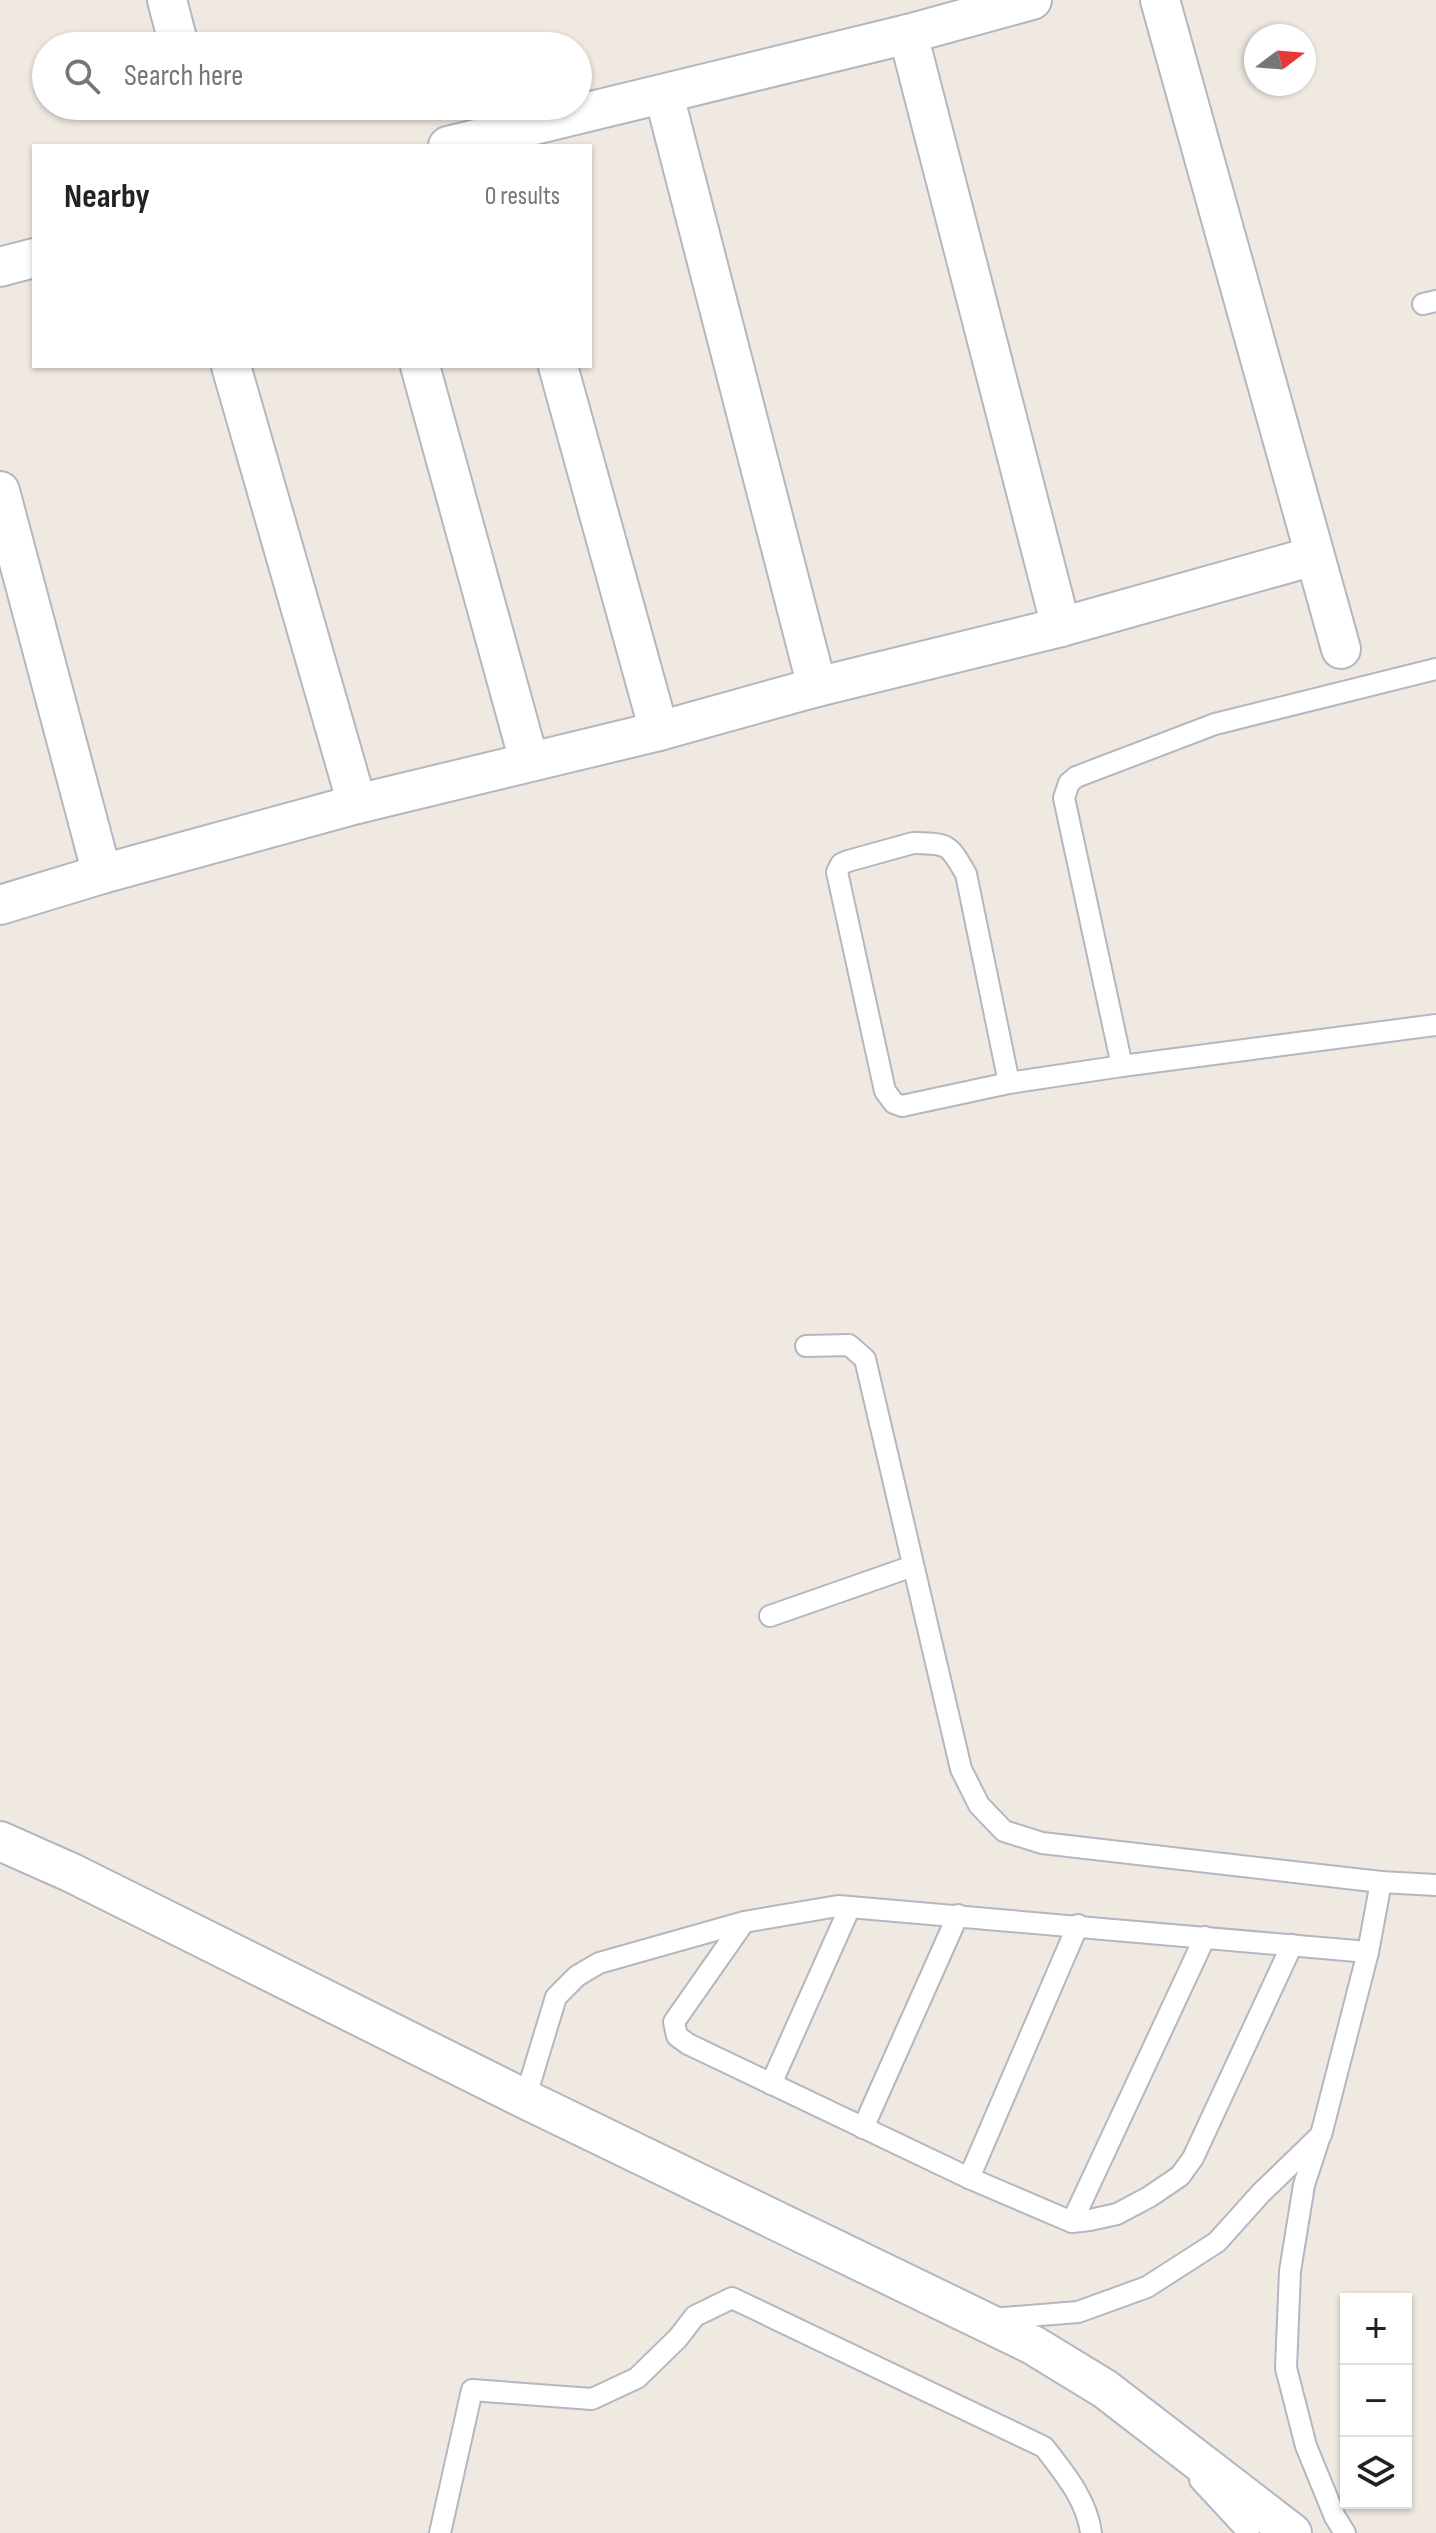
<!DOCTYPE html>
<html lang="en">
<head>
<meta charset="utf-8">
<style>
	body { margin:0; font-family:"Sofia Sans Condensed",sans-serif; background:#f2f2f2; color:#222 }
	.controls { position:absolute; right:24px; bottom:24px; display:grid; overflow:hidden; border-radius:0px; box-shadow:0 2px 6px #0004 }
	.controls button { width:72px; height:72px; display:grid; place-items:center; padding:0; border:0; border-bottom:2px solid #e0e0e0; background:#fff; color:#222; font:40px sans-serif }
	.compass { position:absolute; left:1244px; top:24px; width:72px; height:72px; border-radius:50%; background:#fff; box-shadow:0 2px 6px #0004; rotate:74deg }
	.list { margin:0; padding:0; list-style:none }
	h2 { display:flex; justify-content:space-between; align-items:center; height:104px; margin:0; padding:0 32px; font-size:34px }
	h2 small { font-size:26px; font-weight:400; color:#767676 }
	.icon { flex:none; width:44px; height:44px; fill:none; stroke:currentColor; stroke-width:2; stroke-linecap:round; stroke-linejoin:round }
	.map { position:relative; flex:none; width:1436px; height:2533px; overflow:hidden }
	.search { position:absolute; background:#fff; box-shadow:0 2px 6px #0004; left:32px; top:32px; width:560px; height:88px; display:flex; align-items:center; gap:20px; box-sizing:border-box; padding:0 28px; border-radius:44px; color:#767676; font-size:30px }
	.panel { position:absolute; background:#fff; box-shadow:0 2px 6px #0004; left:32px; top:144px; width:560px; height:224px; border-radius:0px }
	.map>svg:first-child { display:block }
	.lines { fill:none; stroke-linecap:round; stroke-linejoin:round }
	.lane-casing { stroke:#b4b6c1; stroke-width:24 }
	.street-casing { stroke:#b4b6c1; stroke-width:42 }
	.lane { stroke:#fff; stroke-width:20 }
	.street { stroke:#fff; stroke-width:38 }
</style>
</head>
<body>
<div class="map">
<svg width="1436" height="2533" viewBox="0 0 1436 2533">
	<rect width="100%" height="100%" fill="#efe9e1"/>
	<g class="lines">
		<defs>
			<g id="lane">
				<path d="M 1423,304 L 1436,301"/>
				<path d="M 1436,669 L 1215,724 L 1076,777 L 1069,783 L 1064,798 L 1122,1066 L 1436,1025"/>
				<path d="M 913,843 C 949,844 948,843 966,874 L 1009,1083 L 902,1106 L 894,1103 L 885,1091 L 837,872 L 841,864 L 848,861 Z"/>
				<path d="M 1009,1083 L 1122,1066"/>
				<path d="M 806,1346 L 849,1345 L 865,1359 L 961,1769 L 979,1805 L 1004,1831 L 1042,1843 L 1381,1882 L 1436,1885"/>
				<path d="M 770,1616 L 913,1566"/>
				<path d="M 744,1922 L 674,2022 L 677,2036 L 688,2044 L 969,2178 L 1078,1925"/>
				<path d="M 771,2084 L 850,1907"/>
				<path d="M 525,2099 L 556,1997 L 577,1976 L 599,1963 L 744,1922 L 838,1906 L 1368,1952"/>
				<path d="M 863,2128 L 958,1915"/>
				<path d="M 1319,2139 L 1304,2185 L 1290,2271 L 1286,2368 L 1306,2446 L 1335,2517 L 1345,2533"/>
				<path d="M 969,2178 L 1072,2222 L 1090,2220 L 1117,2214 L 1149,2197 L 1180,2176 L 1193,2158 L 1292,1945"/>
				<path d="M 1072,2222 L 1205,1937"/>
				<path d="M 991,2319 L 1078,2312 L 1147,2287 L 1217,2242 L 1261,2193 L 1321,2135 L 1368,1952 L 1381,1882"/>
				<path d="M 1200,2480 L 1249,2533"/>
				<path d="M 440,2533 L 472,2390 L 592,2399 L 637,2378 L 678,2338 L 695,2316 L 732,2298 L 1044,2447 C 1064,2473 1087,2500 1091,2533"/>
			</g>
			<g id="street">
				<path d="M 167,0 L 179,46"/>
				<path d="M 1160,0 L 1341,649"/>
				<path d="M 908,34 L 1061,627"/>
				<path d="M 664,95 L 817,687"/>
				<path d="M 448,146 L 908,34 L 1032,0"/>
				<path d="M 0,267 L 34,258"/>
				<path d="M 231,366 L 357,804"/>
				<path d="M 420,366 L 529,761"/>
				<path d="M 558,366 L 659,731"/>
				<path d="M 0,491 L 102,874"/>
				<path d="M 0,905 L 102,874 L 357,804 L 659,731 L 817,687 L 1061,627 L 1314,556"/>
				<path d="M 0,1841 L 72,1873 L 525,2099 L 1033,2345 L 1105,2389 L 1292,2533"/>
			</g>
		</defs>
		<use href="#lane" class="lane-casing"/>
		<use href="#street" class="street-casing"/>
		<use href="#lane" class="lane"/>
		<use href="#street" class="street"/>
	</g>
</svg>
<div class="controls">
<button>+</button>
<button>−</button>
<button><svg class="icon" aria-label="layers" viewBox="0 0 24 24"><path d="M12 4l9 5-9 5-9-5zM3 14l9 5 9-5"/></svg></button>
</div>
<svg class="compass" viewBox="-18 -18 36 36"><path d="M0-13l5 13h-10z" fill="#e53935"/><path d="M0 13l5-13h-10z" fill="#767676"/></svg>
<div class="search"><svg class="icon" aria-label="search" viewBox="0 0 24 24"><circle cx="10" cy="10" r="6"/><path d="M15 15l6 6"/></svg>Search here</div>
<section class="panel">
<h2>Nearby<small>0 results</small></h2>
<ul class="list">
</ul>
</section>
</div>
</body>
</html>
